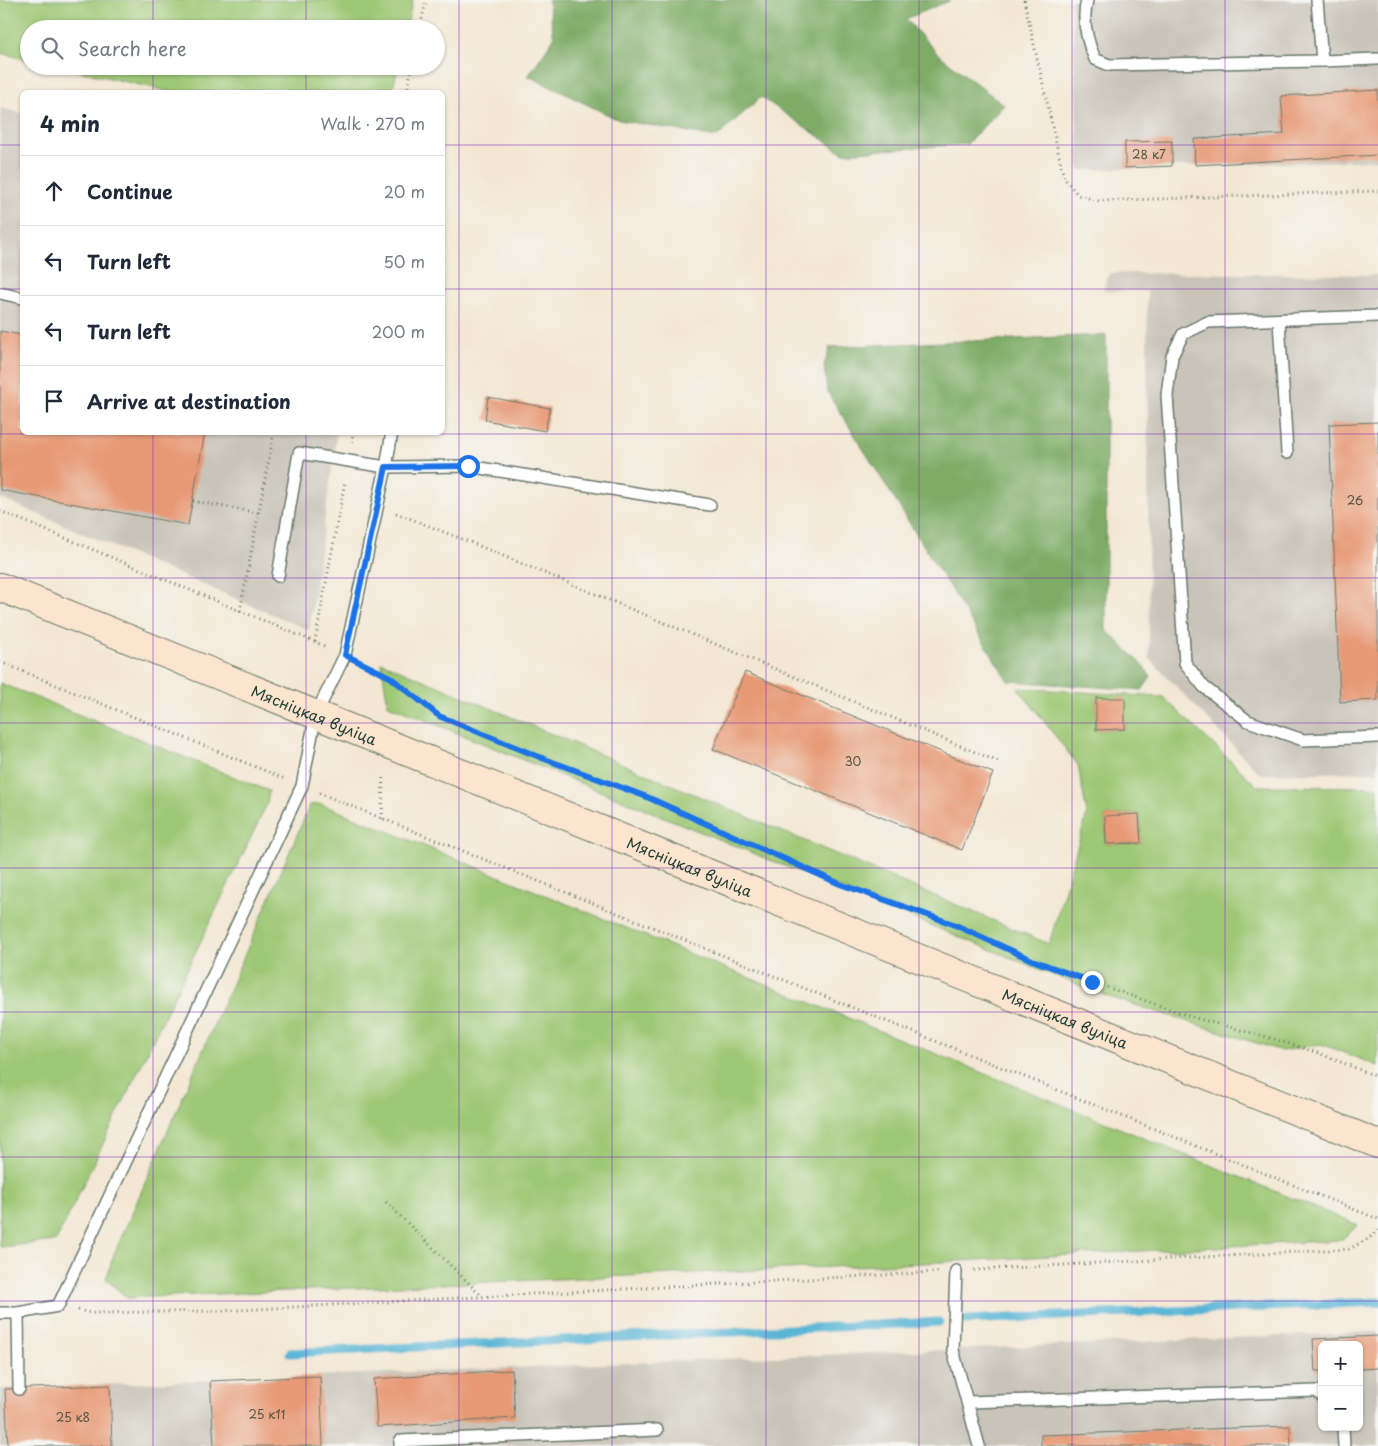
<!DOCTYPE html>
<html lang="en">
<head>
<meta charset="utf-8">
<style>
	body { margin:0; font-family:"Playpen Sans",sans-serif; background:#f6f6f7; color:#1f2937 }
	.controls { position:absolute; right:15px; bottom:15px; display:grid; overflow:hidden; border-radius:8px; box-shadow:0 1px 4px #0004 }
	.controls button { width:45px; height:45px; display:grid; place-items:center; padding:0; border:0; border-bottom:1px solid #e0e1e3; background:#fff; color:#1f2937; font:25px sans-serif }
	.stop { position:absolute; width:15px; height:15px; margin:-11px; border:4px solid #1a73e8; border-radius:50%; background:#fff }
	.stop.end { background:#1a73e8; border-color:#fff; box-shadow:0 1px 5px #0008 }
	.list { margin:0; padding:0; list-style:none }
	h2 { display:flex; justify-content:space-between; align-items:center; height:65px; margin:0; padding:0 20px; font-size:21px }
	h2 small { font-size:16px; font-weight:400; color:#747a83 }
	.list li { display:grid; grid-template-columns:32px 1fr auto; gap:15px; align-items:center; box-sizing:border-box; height:70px; padding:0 20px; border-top:1px solid #e0e1e3 }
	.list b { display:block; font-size:19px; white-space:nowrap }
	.list em { font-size:16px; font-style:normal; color:#747a83 }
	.icon { flex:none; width:28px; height:28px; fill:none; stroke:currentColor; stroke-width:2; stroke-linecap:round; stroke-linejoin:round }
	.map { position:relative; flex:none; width:1378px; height:1446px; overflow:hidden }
	.search { position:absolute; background:#fff; box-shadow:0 1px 4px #0004; left:20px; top:20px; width:425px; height:55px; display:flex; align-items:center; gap:12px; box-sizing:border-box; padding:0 18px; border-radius:28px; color:#747a83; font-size:19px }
	.panel { position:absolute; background:#fff; box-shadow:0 1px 4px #0004; left:20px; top:90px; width:425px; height:345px; border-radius:8px }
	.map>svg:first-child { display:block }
	.industrial { fill:#c9c3b8; fill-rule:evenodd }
	.green { fill:#9ec875; stroke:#5e8254; fill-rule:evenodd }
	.forest { fill:#7eac66; stroke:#4e744d }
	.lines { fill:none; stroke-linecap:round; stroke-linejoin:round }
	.stream { stroke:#58b5d6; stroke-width:9 }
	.building { fill:#e79974 }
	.lane-casing { stroke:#69786c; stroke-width:14 }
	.secondary-casing { stroke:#69786c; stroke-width:30 }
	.path { stroke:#69786c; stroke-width:3; stroke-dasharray:1 4; stroke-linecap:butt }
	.lane { stroke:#fff; stroke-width:11 }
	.secondary { stroke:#fce5cf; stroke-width:28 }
	.route { stroke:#1a73e8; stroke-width:6 }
	.grid { fill:none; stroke:#7b2cbf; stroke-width:1; stroke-opacity:0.55 }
	.labels { text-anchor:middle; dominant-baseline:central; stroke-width:5; stroke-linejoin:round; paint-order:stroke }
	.number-label { font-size:12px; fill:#515444 }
	.street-label { font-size:15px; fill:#1f3d34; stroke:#f6f6f2 }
</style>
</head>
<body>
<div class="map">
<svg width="1378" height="1446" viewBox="0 0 1378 1446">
	<rect width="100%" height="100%" fill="#f6f6f2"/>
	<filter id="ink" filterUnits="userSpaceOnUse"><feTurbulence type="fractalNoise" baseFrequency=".02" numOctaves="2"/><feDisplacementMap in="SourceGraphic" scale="10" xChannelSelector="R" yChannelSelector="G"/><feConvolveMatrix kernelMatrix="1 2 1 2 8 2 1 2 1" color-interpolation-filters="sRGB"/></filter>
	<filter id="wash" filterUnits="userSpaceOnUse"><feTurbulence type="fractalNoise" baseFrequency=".0096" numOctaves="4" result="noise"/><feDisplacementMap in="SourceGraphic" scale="20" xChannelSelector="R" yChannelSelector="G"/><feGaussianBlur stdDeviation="1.12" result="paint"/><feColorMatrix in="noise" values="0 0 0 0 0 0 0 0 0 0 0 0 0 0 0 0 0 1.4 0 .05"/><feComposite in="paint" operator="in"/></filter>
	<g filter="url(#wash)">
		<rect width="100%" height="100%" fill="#f3e7d3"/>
		<g class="industrial">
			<path d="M 1072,0 L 1378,0 L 1378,160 L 1079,170 Z"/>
			<path d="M 0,108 L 22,113 L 22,432 L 337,433 L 309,630 L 0,498 Z"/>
			<path d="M 1109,273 L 1378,275 L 1378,772 L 1260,774 L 1149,658 L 1147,291 L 1103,291 Z"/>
			<path d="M 1378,1332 L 1378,1446 L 0,1446 L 0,1389 ZM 1322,1345 L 1359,1345 L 1359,1427 L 1322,1427 Z"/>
		</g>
		<g class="green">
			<path d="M 0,0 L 413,0 L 406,29 L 29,29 L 29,60 L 0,53 Z"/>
			<path d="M 57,66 L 398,66 L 392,92 L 171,92 Z"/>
			<path d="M 381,662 L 1049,944 L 1087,814 L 1078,765 L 1018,688 L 1163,697 L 1257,786 L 1378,787 L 1378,1066 L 1321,1044 L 1282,1051 L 1106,996 L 1026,964 L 388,705 ZM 1124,698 L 1125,729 L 1096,730 L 1096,699 ZM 1139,814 L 1141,843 L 1106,844 L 1105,816 Z"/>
			<path d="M 0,683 L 269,791 L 267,804 L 56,1241 L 0,1247 Z"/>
			<path d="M 321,804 L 1358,1225 L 1341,1240 L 923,1263 L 127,1298 L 106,1279 L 114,1254 L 310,805 Z"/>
		</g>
		<g class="forest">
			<path d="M 548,0 L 951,0 L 906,19 L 938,54 L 1004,105 L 967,144 L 843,153 L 761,97 L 717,137 L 619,120 L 528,76 L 554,38 Z"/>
			<path d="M 1106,335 L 1106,630 L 1141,663 L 1151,677 L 1142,690 L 1008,681 L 827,391 L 824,365 L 830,347 Z"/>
		</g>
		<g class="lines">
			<g class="stream">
				<path d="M 965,1320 L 1378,1302"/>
				<path d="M 290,1353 L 939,1322"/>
			</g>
		</g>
		<g id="blocks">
			<g class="building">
				<path d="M 1378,90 L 1378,155 L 1195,165 L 1194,139 L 1284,134 L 1281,96 Z"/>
				<path d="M 1172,141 L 1172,166 L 1125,168 L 1125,142 Z"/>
				<path d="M 0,331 L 22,335 L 22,432 L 205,432 L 188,525 L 0,490 Z"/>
				<path d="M 488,397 L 550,408 L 545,431 L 485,420 Z"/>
				<path d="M 1378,422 L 1378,700 L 1340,702 L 1329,424 Z"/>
				<path d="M 745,672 L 993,773 L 962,850 L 713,749 Z"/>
				<path d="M 1096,698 L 1125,698 L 1125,729 L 1096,730 Z"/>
				<path d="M 1139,814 L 1141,843 L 1106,844 L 1105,816 Z"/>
				<path d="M 1378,1336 L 1378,1368 L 1359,1369 L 1359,1345 L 1322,1345 L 1322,1371 L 1315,1371 L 1313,1339 Z"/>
				<path d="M 512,1370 L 515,1418 L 377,1427 L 374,1379 Z"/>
				<path d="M 320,1376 L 323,1446 L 214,1446 L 210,1381 Z"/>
				<path d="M 110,1385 L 112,1446 L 8,1446 L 5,1389 Z"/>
				<path d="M 1290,1426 L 1291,1446 L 1041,1446 L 1041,1435 Z"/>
			</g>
		</g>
	</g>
	<g filter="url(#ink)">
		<use href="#blocks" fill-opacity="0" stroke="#69786c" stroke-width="1"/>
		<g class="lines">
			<defs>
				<g id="lane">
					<path d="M 1087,0 C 1082,19 1087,41 1095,59 L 1109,65 L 1322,61"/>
					<path d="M 1317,0 L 1322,61 L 1378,59"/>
					<path d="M 0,293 L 22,298"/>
					<path d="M 1378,316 L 1208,322 L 1183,334 L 1172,356 L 1167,395 L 1185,663 L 1204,687 L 1248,721 L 1303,740 L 1378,737"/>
					<path d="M 1279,320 L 1287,453"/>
					<path d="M 278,576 L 299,453 L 386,467 L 468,466 L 710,505"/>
					<path d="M 956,1271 L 953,1350 L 979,1446"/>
					<path d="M 0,1313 L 18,1313 L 58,1306 L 302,786 L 316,714 L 345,655 L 386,467 L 392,432"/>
					<path d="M 18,1313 L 19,1389"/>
					<path d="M 968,1402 L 1317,1391 L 1322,1396"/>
					<path d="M 1343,1427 L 1344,1446"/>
					<path d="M 400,1446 L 400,1441 L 657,1430"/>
				</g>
				<g id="secondary">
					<path id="s1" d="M 0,587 L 1378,1144"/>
				</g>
			</defs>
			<use href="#lane" class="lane-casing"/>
			<use href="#secondary" class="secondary-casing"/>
			<g class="path">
				<path d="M 1024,0 L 1064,178 L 1078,195 L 1099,201 L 1378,191"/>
				<path d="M 420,29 L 426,0"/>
				<path d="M 407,92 L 412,66"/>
				<path d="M 352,442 L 353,432"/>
				<path d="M 193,501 L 259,513"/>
				<path d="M 0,511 L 327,647"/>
				<path d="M 396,513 L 477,545 L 999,762"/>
				<path d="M 240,611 L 274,432"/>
				<path d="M 315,642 L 345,481"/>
				<path d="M 0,662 L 285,779"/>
				<path d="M 362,664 L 390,677 L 439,716 L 542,758 L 647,797 L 840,884 L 953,924 L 1032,960 L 1092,982 L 1195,1018 L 1271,1038 L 1318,1053 L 1378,1077"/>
				<path d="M 319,793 L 1378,1219"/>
				<path d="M 382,819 L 383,775"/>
				<path d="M 386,1202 L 482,1296"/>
				<path d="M 974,1270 L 1349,1249 L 1368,1239 L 1378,1230"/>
				<path d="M 78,1310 L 91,1313 L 220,1311 L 938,1272"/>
			</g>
			<use href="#lane" class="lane"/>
			<use href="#secondary" class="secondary"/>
		</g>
	</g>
	<g class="lines" filter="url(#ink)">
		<path class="route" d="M 468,466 L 386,467 L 345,655 L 390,677 L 439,716 L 542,758 L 647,797 L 840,884 L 953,924 L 1032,960 L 1092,982"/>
	</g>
	<path class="grid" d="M 153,0 L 153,29M 306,0 L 306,29M 459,0 L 459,1446M 612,0 L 612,1446M 766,0 L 766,1446M 919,0 L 919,1446M 1072,0 L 1072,1446M 1225,0 L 1225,1446M 153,66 L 153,92M 306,66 L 306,92M 0,145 L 22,145M 442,145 L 1378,145M 0,289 L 22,289M 442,289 L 1378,289M 153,432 L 153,1446M 306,432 L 306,1446M 0,434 L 1378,434M 0,578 L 1378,578M 0,723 L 1378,723M 0,868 L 1378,868M 0,1012 L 1378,1012M 0,1157 L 1378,1157M 0,1301 L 1378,1301"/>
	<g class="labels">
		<g class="number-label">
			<text x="1149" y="154">28 к7</text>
			<text x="1355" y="500">26</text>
			<text x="853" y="761">30</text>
			<text x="267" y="1414">25 к11</text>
			<text x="73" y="1417">25 к8</text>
		</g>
		<g class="street-label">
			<text stroke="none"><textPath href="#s1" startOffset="339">Мясніцкая вуліца</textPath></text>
			<text stroke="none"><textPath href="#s1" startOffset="744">Мясніцкая вуліца</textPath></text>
			<text stroke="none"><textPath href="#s1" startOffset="1149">Мясніцкая вуліца</textPath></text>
		</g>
	</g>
</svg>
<div class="controls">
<button>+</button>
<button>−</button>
</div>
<div class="stop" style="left:468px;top:466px"></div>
<div class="stop end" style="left:1092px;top:982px"></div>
<div class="search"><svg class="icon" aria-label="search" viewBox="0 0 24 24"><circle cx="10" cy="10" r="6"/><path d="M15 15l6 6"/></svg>Search here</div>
<section class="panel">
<h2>4 min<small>Walk · 270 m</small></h2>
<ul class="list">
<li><svg class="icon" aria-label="ahead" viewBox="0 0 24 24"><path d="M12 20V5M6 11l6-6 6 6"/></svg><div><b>Continue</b></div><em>20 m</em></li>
<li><svg class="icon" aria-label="left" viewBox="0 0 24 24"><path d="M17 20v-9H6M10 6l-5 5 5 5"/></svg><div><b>Turn left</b></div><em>50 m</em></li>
<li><svg class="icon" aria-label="left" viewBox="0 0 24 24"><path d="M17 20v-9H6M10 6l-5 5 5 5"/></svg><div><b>Turn left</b></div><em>200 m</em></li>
<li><svg class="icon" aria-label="arrive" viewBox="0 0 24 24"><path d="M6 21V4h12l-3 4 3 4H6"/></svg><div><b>Arrive at destination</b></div></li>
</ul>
</section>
</div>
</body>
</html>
